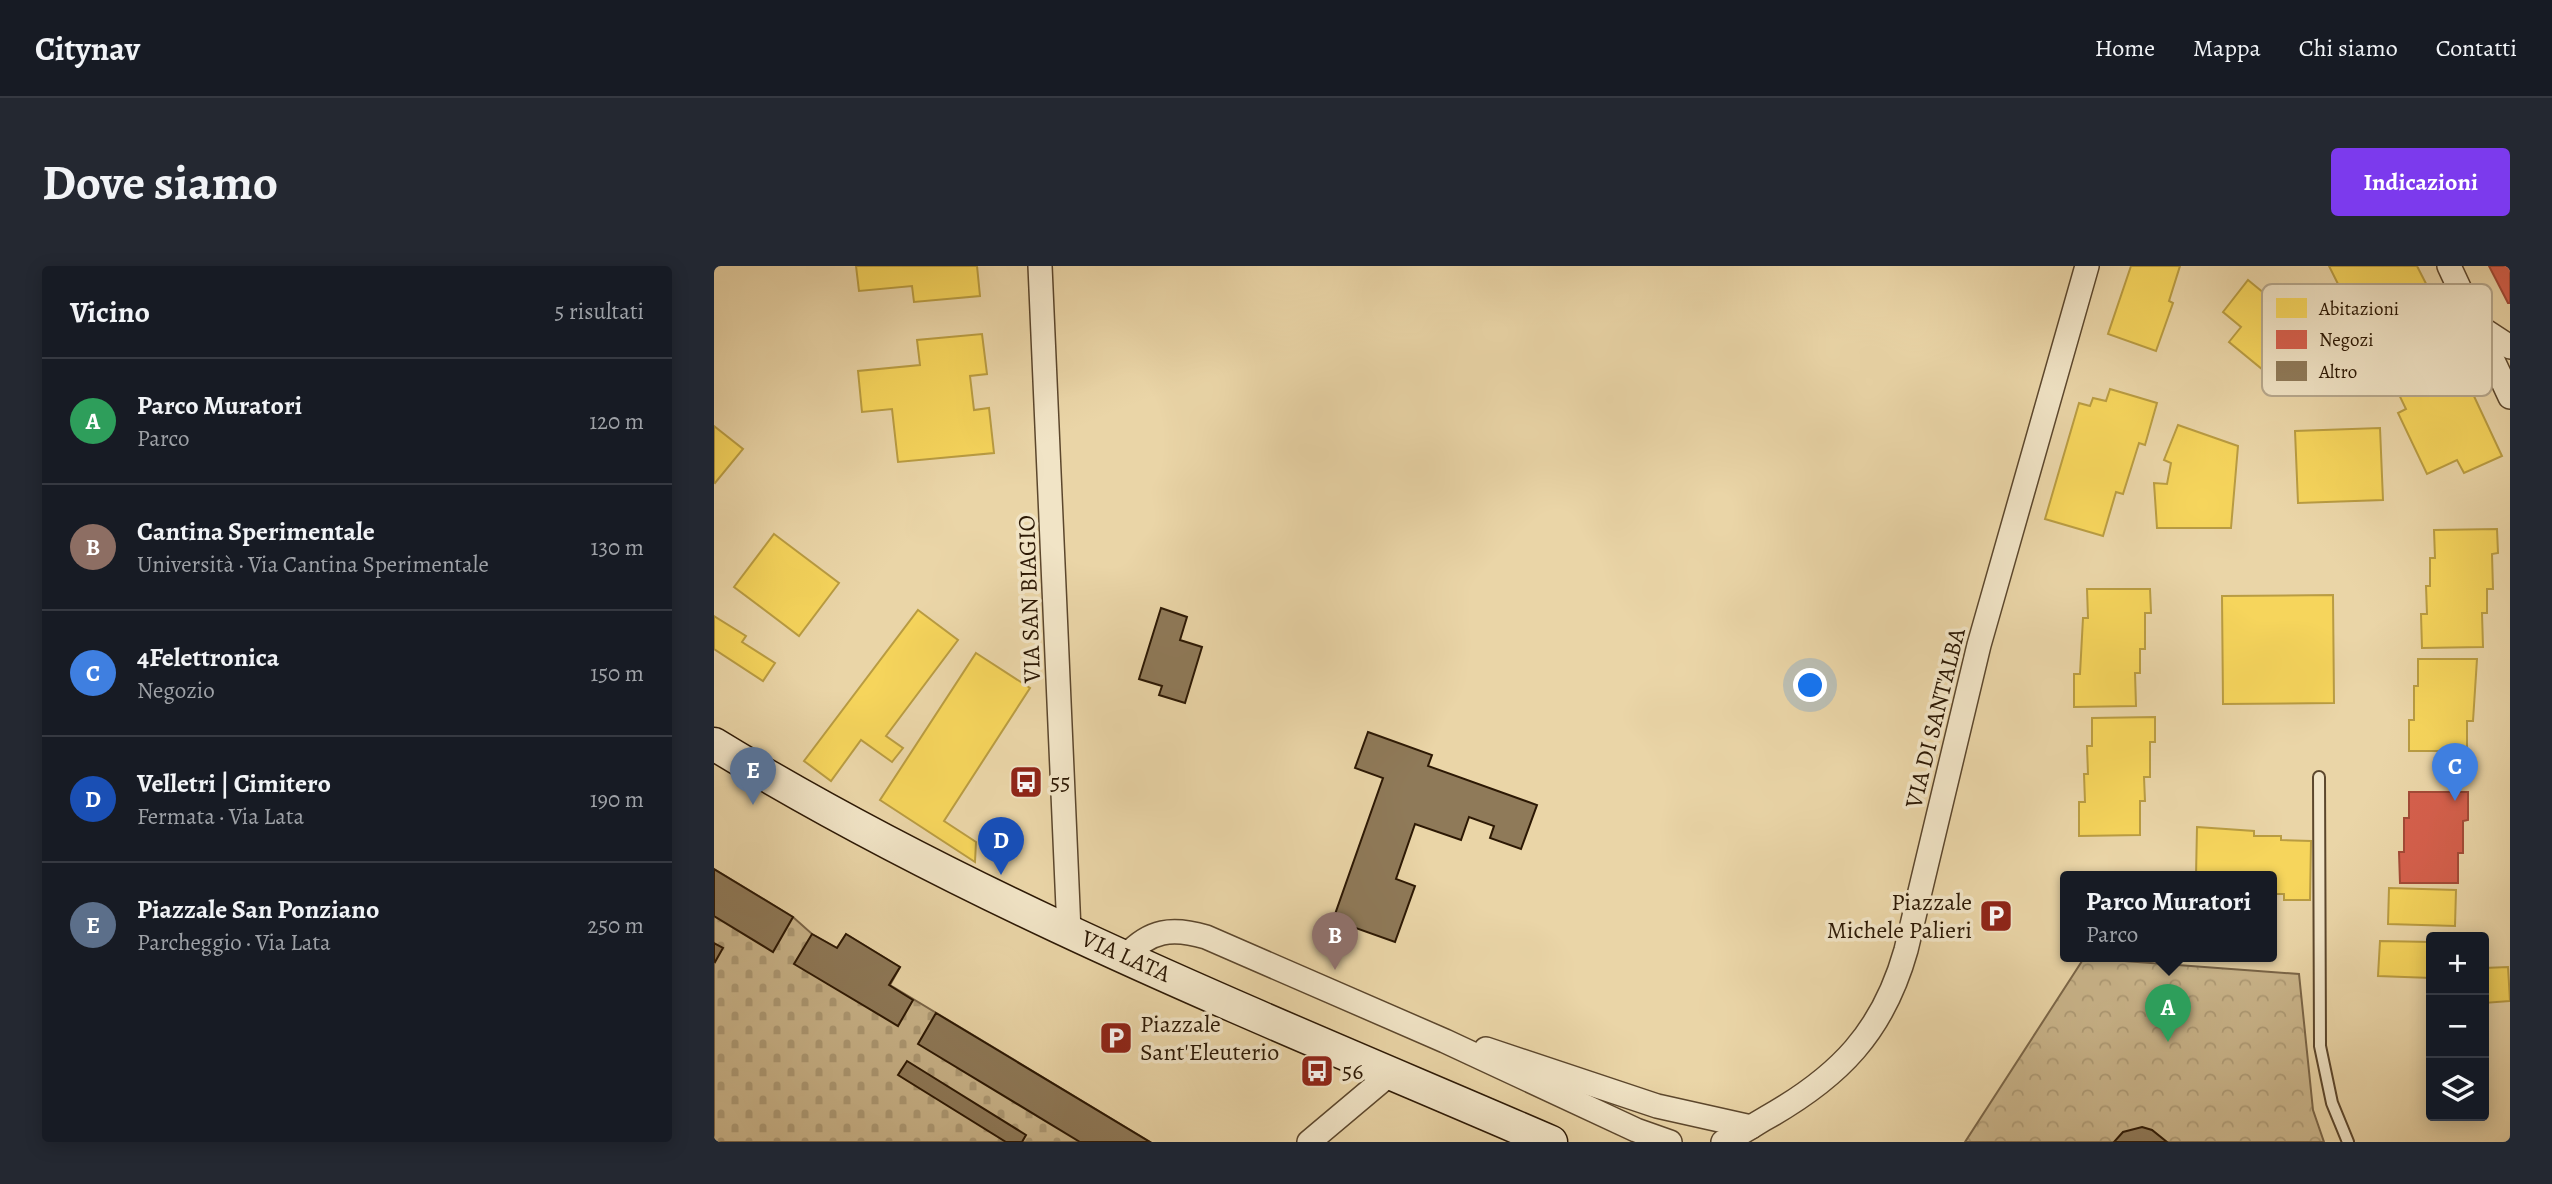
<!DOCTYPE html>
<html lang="it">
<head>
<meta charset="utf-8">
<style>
	body { margin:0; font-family:Alegreya,serif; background:#242831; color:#f1f3f6 }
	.controls { position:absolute; right:21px; bottom:21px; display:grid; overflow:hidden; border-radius:7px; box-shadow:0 4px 18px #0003 }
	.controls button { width:63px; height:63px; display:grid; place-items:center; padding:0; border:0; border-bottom:2px solid #363941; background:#171b24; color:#f1f3f6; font:35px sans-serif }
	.you { position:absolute; left:1097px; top:420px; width:24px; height:24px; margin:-18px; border:5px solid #fff; border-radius:50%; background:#1a73e8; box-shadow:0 0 0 10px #1a73e833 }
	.badge { display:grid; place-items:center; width:46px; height:46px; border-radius:50%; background:#7c3aed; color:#fff; font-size:23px; font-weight:700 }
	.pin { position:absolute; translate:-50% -58px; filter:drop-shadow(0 2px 4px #0008) }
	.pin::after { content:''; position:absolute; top:37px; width:24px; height:21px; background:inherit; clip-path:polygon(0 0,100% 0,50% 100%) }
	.popup { position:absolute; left:1346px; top:605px; width:217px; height:91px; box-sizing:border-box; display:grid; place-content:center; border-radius:7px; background:#171b24; filter:drop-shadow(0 2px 5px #0005); font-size:23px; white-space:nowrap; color:#9ea1a6 }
	.popup b { font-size:26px; color:#f1f3f6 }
	.popup::after { content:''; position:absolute; left:50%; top:100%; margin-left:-14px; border:14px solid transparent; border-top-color:#171b24 }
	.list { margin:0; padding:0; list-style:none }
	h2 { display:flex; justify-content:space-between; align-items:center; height:91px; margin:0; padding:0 28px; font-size:30px }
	h2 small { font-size:23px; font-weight:400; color:#9ea1a6 }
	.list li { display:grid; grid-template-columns:46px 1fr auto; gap:21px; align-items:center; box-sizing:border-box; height:126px; padding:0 28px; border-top:2px solid #363941 }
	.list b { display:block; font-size:26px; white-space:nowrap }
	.list p { margin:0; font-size:23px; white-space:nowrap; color:#9ea1a6 }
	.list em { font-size:23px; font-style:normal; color:#9ea1a6 }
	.icon { flex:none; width:38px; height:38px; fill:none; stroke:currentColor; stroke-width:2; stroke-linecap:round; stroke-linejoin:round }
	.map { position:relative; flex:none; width:1796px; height:876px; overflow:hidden; border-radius:7px }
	header { display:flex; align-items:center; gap:42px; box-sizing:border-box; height:98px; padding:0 35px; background:#171b24; border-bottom:2px solid #363941 }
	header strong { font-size:33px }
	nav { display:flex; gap:38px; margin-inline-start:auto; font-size:24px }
	.intro { display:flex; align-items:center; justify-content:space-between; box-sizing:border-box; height:168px; padding:0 42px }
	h1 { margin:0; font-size:49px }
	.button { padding:18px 32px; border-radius:7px; background:#7c3aed; color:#fff; font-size:24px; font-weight:700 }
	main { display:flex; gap:42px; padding:0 42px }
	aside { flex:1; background:#171b24; border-radius:7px; box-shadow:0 4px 18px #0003 }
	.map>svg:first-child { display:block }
	.cemetery { fill:url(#cemetery-stones); stroke:#7b6648; stroke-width:2 }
	.park { fill:url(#park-crowns); stroke:#7b6648; stroke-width:2 }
	.homes { fill:#f6d55c; stroke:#b99c42; stroke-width:2 }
	.shops { fill:#d6604d; stroke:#a34a37; stroke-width:2 }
	.building { fill:#8f7a59; stroke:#2c1804; stroke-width:2 }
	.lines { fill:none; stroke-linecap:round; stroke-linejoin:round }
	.service-casing { stroke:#5c472d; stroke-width:14 }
	.minor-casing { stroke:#5c472d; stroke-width:26 }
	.secondary-casing { stroke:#2c1804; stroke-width:35 }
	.service { stroke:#f1e4c6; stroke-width:10 }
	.minor { stroke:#f1e4c6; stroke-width:23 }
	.secondary { stroke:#f1e4c6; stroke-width:32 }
	.labels { text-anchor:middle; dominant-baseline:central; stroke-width:7; stroke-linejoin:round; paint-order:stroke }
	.street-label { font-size:24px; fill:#2c1804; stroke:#f1e4c6 }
	.poi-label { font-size:24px; fill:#2c1804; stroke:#f1e4c6; text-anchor:start }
	.key { fill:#f1e4c6; stroke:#b6a78c; stroke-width:2 }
	.key-label { font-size:19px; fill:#2c1804 }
</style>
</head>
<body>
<header>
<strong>Citynav</strong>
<nav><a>Home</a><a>Mappa</a><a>Chi siamo</a><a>Contatti</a></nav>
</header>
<div class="intro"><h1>Dove siamo</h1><a class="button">Indicazioni</a></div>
<main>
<aside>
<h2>Vicino<small>5 risultati</small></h2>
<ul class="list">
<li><span class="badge" style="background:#2e9e5b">A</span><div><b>Parco Muratori</b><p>Parco</p></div><em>120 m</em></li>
<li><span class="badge" style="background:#8d6e63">B</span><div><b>Cantina Sperimentale</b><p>Università · Via Cantina Sperimentale</p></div><em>130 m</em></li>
<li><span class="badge" style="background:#3f7fe0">C</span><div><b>4Felettronica</b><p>Negozio</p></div><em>150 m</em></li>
<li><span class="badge" style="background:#1a4fb4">D</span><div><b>Velletri | Cimitero</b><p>Fermata · Via Lata</p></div><em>190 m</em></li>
<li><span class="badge" style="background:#5c6f8a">E</span><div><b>Piazzale San Ponziano</b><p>Parcheggio · Via Lata</p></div><em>250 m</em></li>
</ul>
</aside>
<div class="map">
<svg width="1796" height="876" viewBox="0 0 1796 876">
	<defs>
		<pattern id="cemetery-stones" width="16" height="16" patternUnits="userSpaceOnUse" patternTransform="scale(1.75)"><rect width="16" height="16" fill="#cab58b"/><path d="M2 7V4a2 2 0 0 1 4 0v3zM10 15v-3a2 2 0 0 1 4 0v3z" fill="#ae9b76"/></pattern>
		<pattern id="park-crowns" width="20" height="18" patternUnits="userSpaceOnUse" patternTransform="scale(1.75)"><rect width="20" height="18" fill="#cab58b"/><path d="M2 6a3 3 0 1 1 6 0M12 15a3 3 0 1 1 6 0" fill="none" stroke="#ae9b76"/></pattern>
	</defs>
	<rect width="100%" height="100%" fill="#ead5a7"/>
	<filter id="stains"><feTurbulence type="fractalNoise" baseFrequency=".00286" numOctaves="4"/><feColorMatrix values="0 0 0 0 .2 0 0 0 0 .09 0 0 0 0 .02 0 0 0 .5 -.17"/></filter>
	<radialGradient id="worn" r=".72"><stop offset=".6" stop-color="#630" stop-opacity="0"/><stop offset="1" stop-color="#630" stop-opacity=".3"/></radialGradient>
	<path class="cemetery" d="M 0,603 L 79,651 L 98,668 L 123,682 L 132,668 L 186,701 L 176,719 L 436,876 L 0,876 Z"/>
	<path class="park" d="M 1370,692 L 1585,708 L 1599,844 L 1610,876 L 1251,876 Z"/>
	<g class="homes">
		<path d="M 142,0 L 263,0 L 266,30 L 200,36 L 198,20 L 145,25 Z"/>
		<path d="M 1417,0 L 1466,0 L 1455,35 L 1459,37 L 1442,85 L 1394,68 Z"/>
		<path d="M 1615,0 L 1703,0 L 1725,43 L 1673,69 L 1653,29 L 1634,38 Z"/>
		<path d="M 1534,14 L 1617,82 L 1597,107 L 1588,100 L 1571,122 L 1515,76 L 1527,61 L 1509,46 Z"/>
		<path d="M 268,68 L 273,108 L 256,110 L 260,144 L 275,142 L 280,187 L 184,196 L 178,143 L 148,146 L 144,105 L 206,99 L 203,74 Z"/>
		<path d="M 1737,81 L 1788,190 L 1750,207 L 1743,194 L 1713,208 L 1684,147 L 1692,143 L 1676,110 Z"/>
		<path d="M 1396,123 L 1443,137 L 1431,179 L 1425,177 L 1409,228 L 1402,226 L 1389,270 L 1331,253 L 1365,137 L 1376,140 L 1379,132 L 1392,135 Z"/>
		<path d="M 1464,159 L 1524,180 L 1517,262 L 1443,262 L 1440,217 L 1453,218 L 1457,197 L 1450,194 Z"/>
		<path d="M 0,160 L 29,183 L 1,217 L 0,216 Z"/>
		<path d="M 1666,162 L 1669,234 L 1584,237 L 1581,165 Z"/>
		<path d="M 1783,263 L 1784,287 L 1778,288 L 1779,323 L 1773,323 L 1773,347 L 1768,347 L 1769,381 L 1708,382 L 1707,348 L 1713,348 L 1712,320 L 1716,320 L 1716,292 L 1721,292 L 1720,264 Z"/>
		<path d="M 60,268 L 125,317 L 85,370 L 20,321 Z"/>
		<path d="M 1373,323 L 1436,323 L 1437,347 L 1431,347 L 1431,383 L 1426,383 L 1426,407 L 1421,407 L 1422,440 L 1360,441 L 1360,408 L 1366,408 L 1369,352 L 1374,352 Z"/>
		<path d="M 1619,329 L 1620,437 L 1509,438 L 1508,330 Z"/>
		<path d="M 204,344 L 244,374 L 172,470 L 189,482 L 178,496 L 147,474 L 117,515 L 90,495 Z"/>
		<path d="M 0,350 L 32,370 L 28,376 L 61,397 L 49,415 L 0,383 Z"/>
		<path d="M 262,387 L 316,422 L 230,555 L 262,576 L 261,596 L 166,534 Z"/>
		<path d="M 1704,393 L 1763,393 L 1759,455 L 1753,455 L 1753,485 L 1695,485 L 1695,454 L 1700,454 L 1700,420 L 1704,420 Z"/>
		<path d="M 1441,451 L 1441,476 L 1436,476 L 1436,511 L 1430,511 L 1431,535 L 1426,535 L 1426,569 L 1365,570 L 1365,536 L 1371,536 L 1370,508 L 1374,508 L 1373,480 L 1378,480 L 1378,452 Z"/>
		<path d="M 1483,561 L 1540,565 L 1540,570 L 1567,570 L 1567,574 L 1597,575 L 1596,634 L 1570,634 L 1570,628 L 1557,628 L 1557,610 L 1482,610 Z"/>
		<path d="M 1675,622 L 1742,624 L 1741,660 L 1674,658 Z"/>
		<path d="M 1666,675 L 1717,676 L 1717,712 L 1664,710 Z"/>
		<path d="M 1794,701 L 1796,735 L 1770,737 L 1770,702 Z"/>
	</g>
	<g class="shops">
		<path d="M 1775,0 L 1796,0 L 1796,37 L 1794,37 Z"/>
		<path d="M 1695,526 L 1754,526 L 1754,554 L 1749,555 L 1749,587 L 1744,587 L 1744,617 L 1686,617 L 1685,586 L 1690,586 L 1690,552 L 1695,552 Z"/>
	</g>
	<g class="building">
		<path d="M 447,342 L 473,351 L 466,374 L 488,381 L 471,437 L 445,429 L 448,420 L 425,413 Z"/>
		<path d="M 654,466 L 718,489 L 714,500 L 823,539 L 807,583 L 776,572 L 780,560 L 755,551 L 747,574 L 701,558 L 682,613 L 701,620 L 681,676 L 619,654 L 669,512 L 641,502 Z"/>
		<path d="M 0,603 L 79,651 L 59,686 L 0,650 Z"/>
		<path d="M 98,668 L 123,682 L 132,668 L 186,701 L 175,719 L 199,734 L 184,760 L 80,698 Z"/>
		<path d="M 0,677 L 9,682 L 1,696 L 0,695 Z"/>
		<path d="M 222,747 L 436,876 L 366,876 L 204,778 Z"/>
		<path d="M 193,795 L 312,869 L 308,876 L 292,876 L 184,809 Z"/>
		<path d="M 1428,861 L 1438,864 L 1453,876 L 1400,876 L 1409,866 Z"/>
	</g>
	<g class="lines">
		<defs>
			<path id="service" d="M 1605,511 L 1606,780 L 1618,837 L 1634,876"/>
			<g id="minor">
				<path d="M 326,0 L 355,665"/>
				<path d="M 1735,0 L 1796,131"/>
				<path d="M 1761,58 L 1796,81"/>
				<path d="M 412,690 C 436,664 458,661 492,671 L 731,775 L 922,864 L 956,876"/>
				<path d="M 772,783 L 943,840 L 1037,861"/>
				<path d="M 595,876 L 677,807"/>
				<path d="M 1009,876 C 1024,870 1038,860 1052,852 C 1125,811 1169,766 1192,684 L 1265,379 L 1373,0"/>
			</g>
			<path id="secondary" d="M 0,478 C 263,639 555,754 837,876"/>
		</defs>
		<use href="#service" class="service-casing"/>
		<use href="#minor" class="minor-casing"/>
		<use href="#secondary" class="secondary-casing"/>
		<use href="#service" class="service"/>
		<use href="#minor" class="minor"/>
		<use href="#secondary" class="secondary"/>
	</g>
	<defs>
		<symbol id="bus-square" viewBox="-11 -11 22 22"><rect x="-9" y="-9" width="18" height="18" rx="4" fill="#8f2418" stroke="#f1e4c6"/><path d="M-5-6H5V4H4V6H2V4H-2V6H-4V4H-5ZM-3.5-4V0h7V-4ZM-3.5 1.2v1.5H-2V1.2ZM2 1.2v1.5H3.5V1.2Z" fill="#fff"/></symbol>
		<symbol id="parking-square" viewBox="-11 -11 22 22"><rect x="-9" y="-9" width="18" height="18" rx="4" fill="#8f2418" stroke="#f1e4c6"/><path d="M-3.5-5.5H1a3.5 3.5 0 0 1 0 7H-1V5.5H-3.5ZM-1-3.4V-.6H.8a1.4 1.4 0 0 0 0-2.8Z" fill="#fff"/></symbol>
	</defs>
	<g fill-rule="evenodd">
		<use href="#bus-square" x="293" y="497" width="38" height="38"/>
		<use href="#parking-square" x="1263" y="631" width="38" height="38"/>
		<use href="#parking-square" x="383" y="753" width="38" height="38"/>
		<use href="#bus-square" x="584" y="786" width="38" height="38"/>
	</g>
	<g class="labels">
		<g class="street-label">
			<text transform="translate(315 333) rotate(-92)">VIA SAN BIAGIO</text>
			<text transform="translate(1221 452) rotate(-76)">VIA DI SANT'ALBA</text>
			<text transform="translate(412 690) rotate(24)">VIA LATA</text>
		</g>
		<g class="poi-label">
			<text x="336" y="516">55</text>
			<text x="1258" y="636" text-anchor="end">Piazzale<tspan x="1258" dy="28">Michele Palieri</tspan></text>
			<text x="426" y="758">Piazzale<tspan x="426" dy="28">Sant'Eleuterio</tspan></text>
			<text x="628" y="805">56</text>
		</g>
	</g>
	<rect x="1548" y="18" width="230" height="112" rx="10" class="key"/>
	<rect x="1562" y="32" width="31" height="20" fill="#f6d55c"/>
	<rect x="1562" y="64" width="31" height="19" fill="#d6604d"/>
	<rect x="1562" y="95" width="31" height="20" fill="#8f7a59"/>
	<g class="key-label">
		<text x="1605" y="49">Abitazioni</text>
		<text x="1605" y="80">Negozi</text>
		<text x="1605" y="112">Altro</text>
	</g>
	<rect width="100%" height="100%" filter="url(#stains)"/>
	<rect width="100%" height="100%" fill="url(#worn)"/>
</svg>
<div class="controls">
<button>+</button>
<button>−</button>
<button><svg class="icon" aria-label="layers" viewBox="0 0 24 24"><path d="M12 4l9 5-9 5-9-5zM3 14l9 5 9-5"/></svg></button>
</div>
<div class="you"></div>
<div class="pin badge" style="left:1454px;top:776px;background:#2e9e5b">A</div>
<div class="popup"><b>Parco Muratori</b>Parco</div>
<div class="pin badge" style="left:621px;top:704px;background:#8d6e63">B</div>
<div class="pin badge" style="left:1741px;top:535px;background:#3f7fe0">C</div>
<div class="pin badge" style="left:287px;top:609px;background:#1a4fb4">D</div>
<div class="pin badge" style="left:39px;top:539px;background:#5c6f8a">E</div>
</div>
</main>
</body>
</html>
